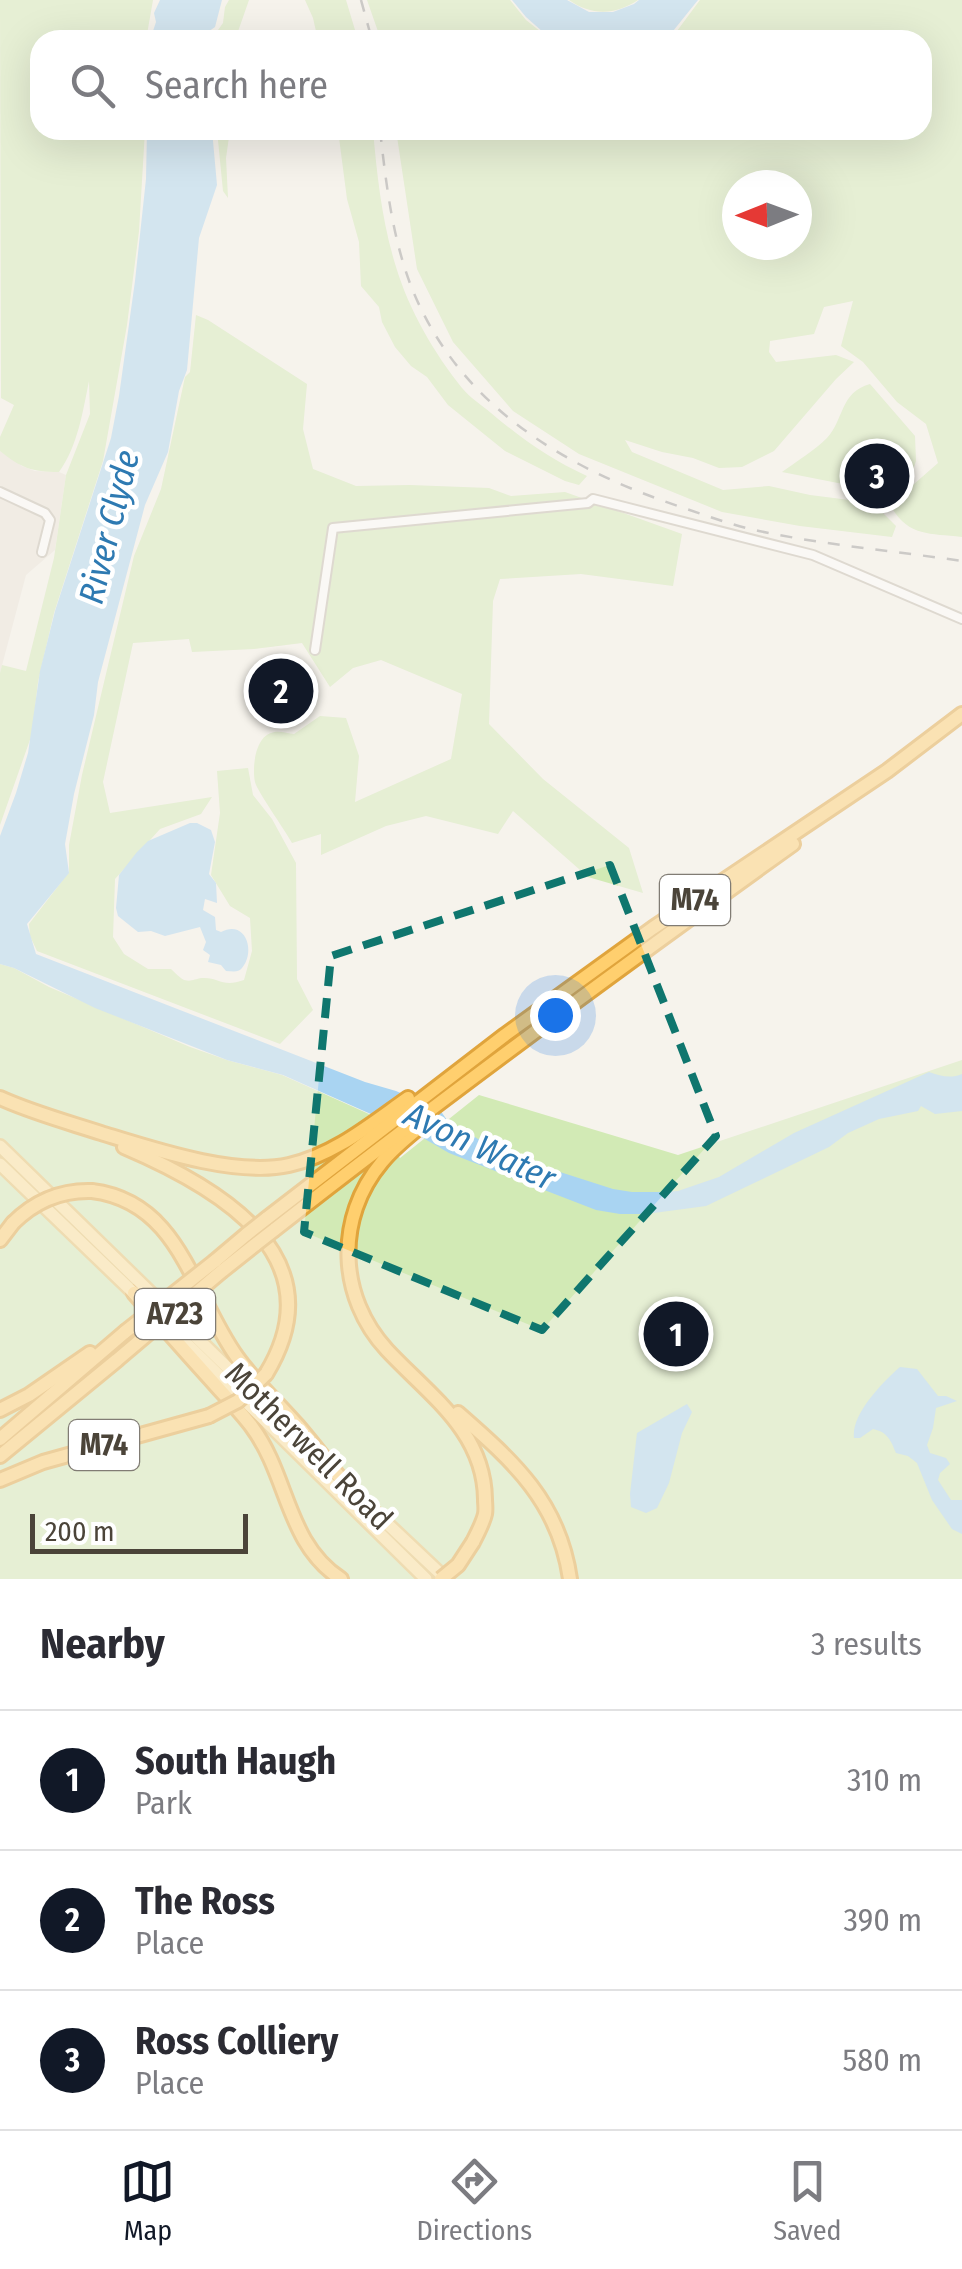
<!DOCTYPE html>
<html lang="en">
<head>
<meta charset="utf-8">
<style>
	body { margin:0; font-family:"Fira Sans Condensed",sans-serif; background:#f7f7f7; color:#2b2b33 }
	.compass { position:absolute; left:722px; top:170px; width:90px; height:90px; border-radius:50%; background:#fff; box-shadow:0 10px 40px #0002; rotate:269deg }
	.scale { position:absolute; left:30px; bottom:25px; width:218px; box-sizing:border-box; padding-left:10px; border:5px solid #4b4439; border-top:0; font-size:28px; line-height:35px; white-space:nowrap; color:#4b4439; -webkit-text-stroke:8px #fff; paint-order:stroke }
	.you { position:absolute; left:555px; top:1015px; width:35px; height:35px; margin:-25px; border:8px solid #fff; border-radius:50%; background:#1a73e8; box-shadow:0 0 0 15px #1a73e833 }
	.badge { display:grid; place-items:center; width:65px; height:65px; border-radius:50%; background:#111827; color:#fff; font-size:32px; font-weight:700 }
	.pin { position:absolute; translate:-50% -50%; border:5px solid #fff; box-shadow:0 2px 10px #0006 }
	.list { margin:0; padding:0; list-style:none }
	h2 { display:flex; justify-content:space-between; align-items:center; height:130px; margin:0; padding:0 40px; font-size:42px }
	h2 small { font-size:32px; font-weight:400; color:#7c7c81 }
	.list li { display:grid; grid-template-columns:65px 1fr auto; gap:30px; align-items:center; box-sizing:border-box; height:140px; padding:0 40px; border-top:2px solid #e1e1e2 }
	.list b { display:block; font-size:38px; white-space:nowrap }
	.list p { margin:0; font-size:32px; white-space:nowrap; color:#7c7c81 }
	.list em { font-size:32px; font-style:normal; color:#7c7c81 }
	.icon { flex:none; width:55px; height:55px; fill:none; stroke:currentColor; stroke-width:2; stroke-linecap:round; stroke-linejoin:round }
	.map { position:relative; flex:none; width:962px; height:1579px; overflow:hidden }
	.search { position:absolute; background:#fff; box-shadow:0 10px 40px #0002; left:30px; right:30px; top:30px; height:110px; display:flex; align-items:center; gap:25px; box-sizing:border-box; padding:0 35px; border-radius:30px; color:#7c7c81; font-size:38px }
	.sheet { height:550px; background:#fff }
	nav { display:flex; justify-content:space-around; align-items:center; box-sizing:border-box; height:140px; border-top:2px solid #e1e1e2; background:#fff; font-size:28px; color:#7c7c81 }
	nav a { display:grid; justify-items:center; gap:5px }
	nav .on { color:#111827 }
	.map>svg:first-child { display:block }
	.residential { fill:#eae5da }
	.green { fill:#d2eab5; fill-rule:evenodd }
	.water { fill:#a9d4f2 }
	.lines { fill:none; stroke-linecap:round; stroke-linejoin:round }
	.street-casing { stroke:#c2bbae; stroke-width:12 }
	.primary-casing { stroke:#e6c16a; stroke-width:16 }
	.highway-casing { stroke:#e0a43c; stroke-width:18 }
	.street { stroke:#fff; stroke-width:8 }
	.primary { stroke:#ffe39c; stroke-width:11 }
	.highway { stroke:#ffcf6e; stroke-width:12 }
	.rail { stroke:#9a9a9a; stroke-width:2.5; stroke-dasharray:12 12; stroke-linecap:butt }
	.highway-bridge-casing { stroke:#e0a43c; stroke-width:18; stroke-linecap:butt }
	.highway-bridge { stroke:#ffcf6e; stroke-width:12 }
	.marked { fill:none; stroke:#0f766e; stroke-width:8; stroke-dasharray:20 12; stroke-linejoin:round }
	.labels { text-anchor:middle; dominant-baseline:central; stroke-width:9; stroke-linejoin:round; paint-order:stroke }
	.shield { fill:#fff; stroke:#817c74; stroke-width:2.5 }
	.shield-label { font-size:30px; font-weight:bold; fill:#4b4439 }
	.street-label { font-size:32px; fill:#4b4439; stroke:#fff }
	.water-label { font-size:35px; font-style:italic; fill:#2e7ab2; stroke:#fff }
</style>
</head>
<body>
<div class="map">
<svg width="962" height="1579" viewBox="0 0 962 1579">
	<rect width="100%" height="100%" fill="#f6f3ec"/>
	<path class="residential" d="M 0,451 L 22,466 L 35,471 L 59,472 L 66,475 L 55,550 L 26,575 L 0,673 Z"/>
	<g class="green">
		<path d="M 0,0 L 153,0 L 146,40 L 40,40 L 40,130 L 145,130 L 139,231 L 127,325 L 103,461 L 54,613 L 38,682 L 32,734 L 0,825 L 0,673 L 2,665 L 26,671 L 54,558 L 66,475 L 90,414 L 89,381 C 83,410 78,446 59,472 C 32,472 21,468 0,451 L 0,437 L 14,405 L 1,398 Z"/>
		<path d="M 229,0 L 249,0 L 235,40 L 211,40 L 223,23 L 225,7 Z"/>
		<path d="M 305,0 L 346,0 L 358,40 L 318,40 L 313,18 Z"/>
		<path d="M 367,0 L 510,0 L 526,20 L 551,40 L 381,40 Z"/>
		<path d="M 569,0 L 638,0 C 615,15 592,16 569,0 Z"/>
		<path d="M 700,0 L 962,0 L 962,537 C 928,533 907,537 889,503 L 906,491 L 938,463 L 926,424 L 897,402 L 863,362 L 841,346 L 853,301 L 824,307 L 814,334 L 770,341 L 769,352 L 776,362 L 836,355 L 854,362 L 836,379 L 774,451 L 742,467 L 719,468 L 693,458 L 662,452 L 625,440 L 632,452 L 723,490 L 769,486 L 810,495 L 873,503 L 896,526 L 892,537 L 800,526 L 722,512 L 579,454 L 513,411 L 453,342 L 417,269 L 396,130 L 922,130 L 922,40 L 668,40 L 671,39 ZM 737,185 L 797,185 L 797,245 L 737,245 Z"/>
		<path d="M 217,130 L 230,130 L 226,158 L 228,198 L 223,191 Z"/>
		<path d="M 338,130 L 373,130 C 377,176 382,222 396,267 C 409,310 434,353 462,388 C 470,398 482,405 491,413 C 522,439 551,460 587,476 L 579,485 L 565,481 L 505,451 L 448,405 L 427,377 L 411,366 L 395,347 L 382,322 L 379,307 L 361,286 L 359,242 L 347,199 Z"/>
		<path d="M 196,315 L 208,320 L 307,384 L 303,429 L 313,469 L 356,486 L 410,485 L 489,488 L 511,496 L 565,492 L 682,534 L 673,586 L 581,574 L 500,579 L 493,601 L 489,724 L 543,779 L 629,848 L 643,893 L 588,877 L 513,811 L 498,834 L 426,816 L 386,826 L 321,855 L 321,834 L 292,843 C 285,830 257,791 255,782 C 252,768 255,738 271,733 C 278,730 287,733 294,734 L 320,716 L 346,718 L 359,756 L 355,802 L 451,759 L 462,694 L 381,660 L 353,668 L 330,687 L 302,643 L 254,649 L 192,652 L 189,639 L 133,643 L 103,782 L 110,813 L 212,797 L 201,814 L 160,829 L 115,879 L 113,937 L 124,954 L 148,969 L 171,969 C 174,972 181,979 184,980 C 192,982 194,979 202,978 C 219,977 222,988 244,980 L 252,951 L 250,918 L 230,906 L 211,875 L 220,813 L 217,771 L 248,768 L 253,795 L 272,819 L 296,863 L 297,979 L 313,1010 L 280,1044 L 37,951 L 30,936 L 29,924 L 69,872 L 69,845 L 82,775 L 134,556 L 161,489 L 185,377 L 190,372 Z"/>
		<path d="M 870,384 L 915,436 L 916,461 L 910,479 L 853,486 L 782,472 C 797,461 814,451 827,438 C 844,420 840,392 870,384 Z"/>
		<path d="M 0,964 L 14,968 L 49,987 L 190,1047 L 227,1060 L 282,1075 L 369,1114 L 400,1158 L 479,1095 L 678,1155 L 962,1060 L 962,1579 L 0,1579 Z"/>
	</g>
	<g class="water">
		<path d="M 160,0 L 222,0 L 215,27 L 205,34 L 207,40 L 150,40 L 156,22 L 154,13 Z"/>
		<path d="M 512,0 L 567,0 L 589,12 L 613,12 L 634,4 L 639,0 L 698,0 L 669,36 L 659,40 L 552,40 L 526,17 Z"/>
		<path d="M 147,130 L 212,130 L 217,185 L 199,238 L 187,370 L 179,391 L 168,452 L 145,505 L 98,682 L 94,715 L 74,794 L 65,844 L 69,873 L 27,924 L 36,954 L 365,1082 L 396,1091 L 440,1110 L 447,1120 L 478,1139 L 535,1164 L 613,1189 L 632,1192 L 663,1192 L 678,1191 L 719,1177 L 794,1133 L 929,1072 C 940,1076 951,1079 962,1074 L 962,1111 L 935,1114 L 921,1106 L 918,1111 L 879,1119 L 848,1133 L 829,1147 L 706,1206 L 646,1214 L 620,1214 L 596,1210 L 449,1153 L 418,1135 L 283,1075 L 227,1060 L 95,1008 L 14,968 L 0,964 L 0,836 L 16,793 L 28,753 L 40,671 L 55,611 L 111,438 L 119,396 L 135,281 L 146,179 Z"/>
		<path d="M 190,823 L 197,823 L 211,830 L 215,842 L 209,874 L 216,883 L 217,903 L 205,899 L 203,910 L 215,917 L 216,930 L 221,932 C 246,919 256,952 242,968 C 238,973 232,971 226,971 L 221,965 L 208,962 L 210,955 L 203,950 L 206,942 L 200,927 L 165,936 L 151,931 L 138,932 L 118,916 L 116,908 L 119,875 L 137,852 L 148,841 Z"/>
		<path d="M 900,1367 L 917,1369 L 938,1396 L 946,1396 L 957,1401 L 936,1408 L 933,1428 L 927,1445 L 930,1453 L 946,1458 L 950,1464 L 940,1473 L 938,1480 L 951,1500 L 962,1500 L 962,1534 L 952,1529 L 932,1500 L 917,1463 L 908,1456 L 896,1453 C 891,1441 888,1432 873,1429 L 860,1438 L 854,1438 C 851,1414 883,1382 900,1367 Z"/>
		<path d="M 687,1404 L 692,1412 L 682,1433 L 669,1483 L 657,1508 L 646,1513 L 631,1507 L 630,1494 L 637,1433 Z"/>
	</g>
	<g class="lines">
		<defs>
			<g id="street">
				<path d="M 0,492 L 45,513 L 50,520 L 42,552"/>
				<path d="M 315,650 L 333,528 L 588,503 L 593,499 L 813,555 L 962,619"/>
			</g>
			<g id="primary">
				<path d="M 0,1146 L 312,1450"/>
				<path d="M 0,1164 L 141,1300"/>
				<path d="M 183,1340 L 426,1579"/>
				<path d="M 342,1481 L 446,1579"/>
			</g>
			<g id="highway">
				<path d="M 0,1098 C 33,1113 67,1122 101,1133 C 153,1149 236,1177 289,1165 C 334,1155 371,1124 408,1098"/>
				<path d="M 427,1121 C 411,1134 395,1146 382,1162 C 335,1218 338,1297 387,1350 C 429,1395 484,1431 485,1499 C 485,1504 486,1509 485,1514 C 483,1523 477,1534 473,1542"/>
				<path d="M 124,1147 C 218,1187 338,1256 266,1374"/>
				<path d="M 92,1191 C 181,1202 192,1295 237,1357 C 255,1382 278,1403 298,1426 C 315,1446 330,1466 347,1486"/>
				<path d="M 266,1219 L 505,1035 L 653,928 L 887,771 L 962,714"/>
				<path d="M 274,1230 C 444,1097 617,970 793,844"/>
				<path d="M 0,1240 L 13,1223"/>
				<path d="M 215,1261 L 247,1234"/>
				<path d="M 222,1271 L 256,1244"/>
				<path d="M 134,1293 C 159,1322 185,1351 211,1380 C 225,1396 240,1411 252,1427 C 289,1477 286,1543 341,1579"/>
				<path d="M 0,1410 L 29,1395 L 90,1353"/>
				<path d="M 458,1413 C 514,1462 559,1502 570,1579"/>
				<path d="M 0,1439 L 125,1332"/>
				<path d="M 0,1456 L 117,1360"/>
				<path d="M 0,1480 L 43,1462 L 209,1416"/>
			</g>
		</defs>
		<use href="#street" class="street-casing"/>
		<use href="#primary" class="primary-casing"/>
		<use href="#highway" class="highway-casing"/>
		<use href="#street" class="street"/>
		<use href="#primary" class="primary"/>
		<use href="#highway" class="highway"/>
		<g class="rail">
			<path d="M 361,0 L 372,40"/>
			<path d="M 380,130 C 386,183 392,236 411,286 C 458,405 563,467 678,506 C 705,515 731,525 759,531 C 825,545 894,551 962,561"/>
		</g>
		<defs>
			<g id="highway-bridge">
				<path d="M 13,1223 C 35,1201 61,1190 92,1191"/>
				<path d="M 247,1234 L 266,1219"/>
				<path d="M 256,1244 L 274,1230"/>
				<path d="M 125,1332 L 215,1261"/>
				<path d="M 117,1360 L 222,1271"/>
				<path d="M 209,1416 L 238,1401 L 266,1374"/>
				<path d="M 441,1579 L 458,1565 L 473,1542"/>
			</g>
		</defs>
		<use href="#highway-bridge" class="highway-bridge-casing"/>
		<use href="#highway-bridge" class="highway-bridge"/>
	</g>
	<path d="M0 0H962V1579H0ZM 610,865 L 716,1136 L 542,1330 L 304,1232 L 331,956 Z" fill="#f6f3ec" fill-opacity=".55" fill-rule="evenodd"/>
	<path class="marked" d="M 610,865 L 716,1136 L 542,1330 L 304,1232 L 331,956 Z"/>
	<g class="labels">
		<g class="shield">
			<rect x="660" y="875" width="70" height="50" rx="8"/>
			<rect x="135" y="1289" width="80" height="50" rx="8"/>
			<rect x="69" y="1420" width="70" height="50" rx="8"/>
		</g>
		<g class="shield-label">
			<text x="695" y="900">M74</text>
			<text x="175" y="1314">A723</text>
			<text x="104" y="1445">M74</text>
		</g>
		<g class="street-label">
			<text transform="translate(309 1446) rotate(45)">Motherwell Road</text>
		</g>
		<g class="water-label">
			<text transform="translate(109 527) rotate(-76)">River Clyde</text>
			<text transform="translate(480 1146) rotate(25)">Avon Water</text>
		</g>
	</g>
</svg>
<svg class="compass" viewBox="-18 -18 36 36"><path d="M0-13l5 13h-10z" fill="#e53935"/><path d="M0 13l5-13h-10z" fill="#7c7c81"/></svg>
<div class="scale">200 m</div>
<div class="you"></div>
<div class="pin badge" style="left:676px;top:1334px">1</div>
<div class="pin badge" style="left:281px;top:691px">2</div>
<div class="pin badge" style="left:877px;top:476px">3</div>
<div class="search"><svg class="icon" aria-label="search" viewBox="0 0 24 24"><circle cx="10" cy="10" r="6"/><path d="M15 15l6 6"/></svg>Search here</div>
</div>
<section class="sheet">
<h2>Nearby<small>3 results</small></h2>
<ul class="list">
<li><span class="badge">1</span><div><b>South Haugh</b><p>Park</p></div><em>310 m</em></li>
<li><span class="badge">2</span><div><b>The Ross</b><p>Place</p></div><em>390 m</em></li>
<li><span class="badge">3</span><div><b>Ross Colliery</b><p>Place</p></div><em>580 m</em></li>
</ul>
</section>
<nav>
<a class="on"><svg class="icon" aria-label="map" viewBox="0 0 24 24"><path d="M3 6l6-2 6 2 6-2v14l-6 2-6-2-6 2zM9 4v14M15 6v14"/></svg>Map</a>
<a><svg class="icon" aria-label="directions" viewBox="0 0 24 24"><path d="M12 3l9 9-9 9-9-9zM9 14v-3h6M13 9l2 2-2 2"/></svg>Directions</a>
<a><svg class="icon" aria-label="saved" viewBox="0 0 24 24"><path d="M7 4h10v16l-5-4-5 4z"/></svg>Saved</a>
</nav>
</body>
</html>
